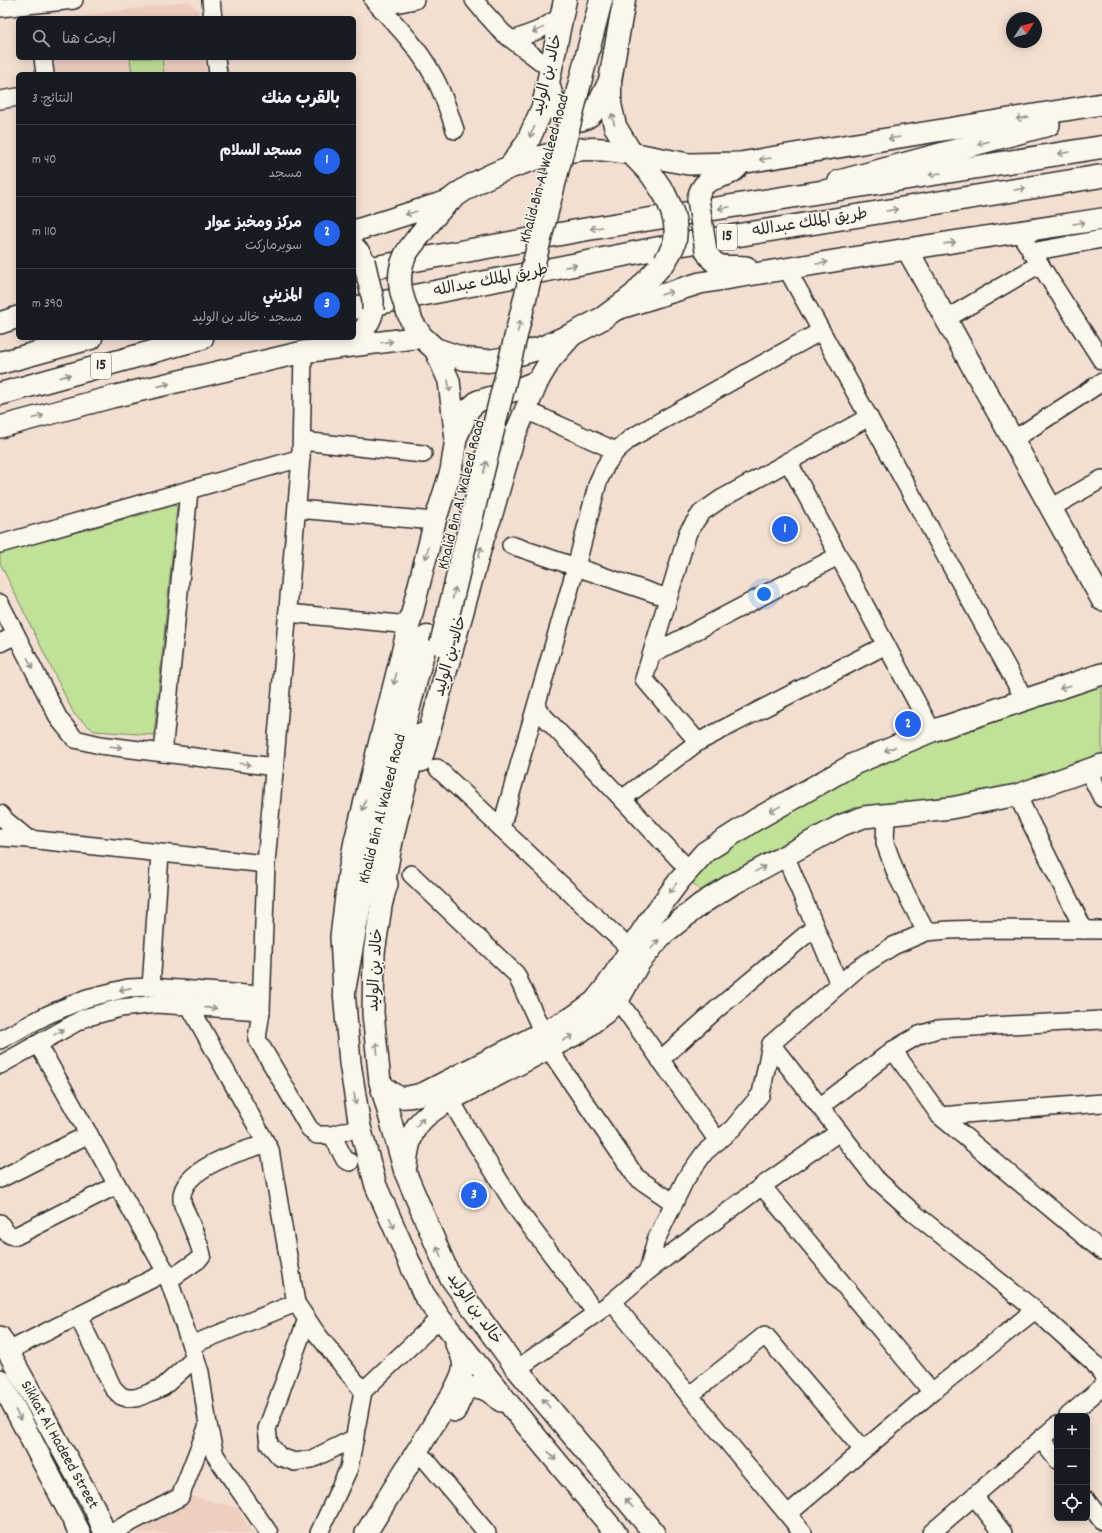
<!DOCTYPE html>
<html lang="ar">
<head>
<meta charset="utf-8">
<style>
	body { margin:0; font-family:Dekko,"Playpen Sans Arabic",sans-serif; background:#20242c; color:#f1f3f6; direction:rtl }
	.controls { position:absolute; right:12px; bottom:12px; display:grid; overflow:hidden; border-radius:6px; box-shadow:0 2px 10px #0003 }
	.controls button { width:36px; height:36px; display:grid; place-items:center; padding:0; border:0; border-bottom:1px solid #363941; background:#171b24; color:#f1f3f6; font:20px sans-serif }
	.compass { position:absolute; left:1006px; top:12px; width:36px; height:36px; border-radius:50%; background:#171b24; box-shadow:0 2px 10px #0003; rotate:54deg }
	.you { position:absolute; left:764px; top:594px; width:14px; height:14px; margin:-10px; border:3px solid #fff; border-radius:50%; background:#1a73e8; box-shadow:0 0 0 6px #1a73e833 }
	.badge { display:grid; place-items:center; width:26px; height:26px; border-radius:50%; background:#2563eb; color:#fff; font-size:13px; font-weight:700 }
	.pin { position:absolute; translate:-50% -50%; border:2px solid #fff; box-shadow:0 1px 4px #0006 }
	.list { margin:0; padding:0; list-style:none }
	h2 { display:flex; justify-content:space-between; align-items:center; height:52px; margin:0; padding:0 16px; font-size:17px }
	h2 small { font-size:13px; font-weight:400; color:#9ea1a6 }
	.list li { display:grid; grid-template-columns:26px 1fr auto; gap:12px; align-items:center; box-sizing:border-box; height:72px; padding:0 16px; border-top:1px solid #363941 }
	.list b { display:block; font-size:15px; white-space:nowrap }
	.list p { margin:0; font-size:13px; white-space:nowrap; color:#9ea1a6 }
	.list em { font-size:13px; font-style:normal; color:#9ea1a6 }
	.icon { flex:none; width:22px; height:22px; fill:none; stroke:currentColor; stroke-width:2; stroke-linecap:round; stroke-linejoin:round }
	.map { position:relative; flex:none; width:1102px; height:1533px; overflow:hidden; direction:ltr }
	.search { position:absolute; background:#171b24; box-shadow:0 2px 10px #0003; left:16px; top:16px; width:340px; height:44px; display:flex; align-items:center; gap:10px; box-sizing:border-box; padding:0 14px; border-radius:6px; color:#9ea1a6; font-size:15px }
	.panel { position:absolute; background:#171b24; box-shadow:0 2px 10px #0003; left:16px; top:72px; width:340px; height:268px; border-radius:6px; direction:rtl }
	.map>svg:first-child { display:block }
	.built { fill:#edcec0 }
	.green { fill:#c1e098; stroke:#768662 }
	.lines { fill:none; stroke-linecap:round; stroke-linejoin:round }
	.minor-casing { stroke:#2b2b2b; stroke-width:20 }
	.major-casing { stroke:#2b2b2b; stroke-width:24 }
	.highway-casing { stroke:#2b2b2b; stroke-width:25 }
	.minor { stroke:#fbf7ec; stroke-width:17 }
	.major { stroke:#fbf7ec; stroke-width:21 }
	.highway { stroke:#fbf7ec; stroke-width:22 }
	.major-bridge-casing { stroke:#2b2b2b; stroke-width:24; stroke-linecap:butt }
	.highway-bridge-casing { stroke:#2b2b2b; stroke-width:25; stroke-linecap:butt }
	.major-bridge { stroke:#fbf7ec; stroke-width:21 }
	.highway-bridge { stroke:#fbf7ec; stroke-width:22 }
	.oneway { stroke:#93918c }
	.labels { text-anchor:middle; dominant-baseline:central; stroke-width:3; stroke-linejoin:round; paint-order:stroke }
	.shield { fill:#fbf7ec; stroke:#696865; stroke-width:1 }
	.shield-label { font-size:15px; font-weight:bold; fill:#2b2b2b }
	.street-label { font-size:16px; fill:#2b2b2b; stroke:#fbf7ec }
</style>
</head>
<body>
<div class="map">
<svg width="1102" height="1533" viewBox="0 0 1102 1533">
	<rect width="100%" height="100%" fill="#f3dfd2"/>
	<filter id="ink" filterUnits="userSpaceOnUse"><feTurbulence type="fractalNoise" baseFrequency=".025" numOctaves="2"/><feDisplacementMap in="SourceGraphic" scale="8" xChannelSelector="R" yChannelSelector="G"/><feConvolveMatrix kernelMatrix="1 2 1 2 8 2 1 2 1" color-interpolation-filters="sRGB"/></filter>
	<g filter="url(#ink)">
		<g class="built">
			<path d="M 189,1 L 198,10 L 199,18 L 68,18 Z"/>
			<path d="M 54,58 L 204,58 L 206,74 L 56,74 Z"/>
			<path d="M 190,1496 L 237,1507 L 252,1533 L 128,1533 Z"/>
		</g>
		<g class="green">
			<path d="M 130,58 L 162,58 L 164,74 L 132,74 Z"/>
			<path d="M 177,505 L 154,735 L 94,731 L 74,714 L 0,563 L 0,553 Z"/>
			<path d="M 1102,682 L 1102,754 L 1000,790 L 873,814 L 706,897 L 690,880 L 716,856 L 768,822 L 863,771 L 961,730 Z"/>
		</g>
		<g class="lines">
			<defs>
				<g id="minor">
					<path d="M 211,0 L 213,18"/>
					<path d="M 373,0 C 395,23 418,47 433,75 C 443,92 449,112 455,130"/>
					<path d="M 474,0 L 484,12 L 503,33 L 552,70"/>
					<path d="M 380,7 L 415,0"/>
					<path d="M 0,8 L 74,0"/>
					<path d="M 513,40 L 539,30 L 562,16"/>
					<path d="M 43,58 L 45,74"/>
					<path d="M 216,58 L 218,74"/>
					<path d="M 0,100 L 18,97"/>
					<path d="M 1019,232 L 1102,361"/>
					<path d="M 1031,252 L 1102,239"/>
					<path d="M 787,269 L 1025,700"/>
					<path d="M 946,319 L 1040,264"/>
					<path d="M 303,352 L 301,458 L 266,864 L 261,1011 L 257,1039 L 309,1128 L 317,1135 L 332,1135 L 360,1127"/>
					<path d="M 526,410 L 616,451"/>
					<path d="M 1013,440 L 1102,382"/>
					<path d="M 302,441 L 423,454"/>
					<path d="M 788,461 L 932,731"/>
					<path d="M 1051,508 L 1102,479"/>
					<path d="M 297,509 L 435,521"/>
					<path d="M 0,544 L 301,458"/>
					<path d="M 511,545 L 668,598"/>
					<path d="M 0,603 L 59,719 L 75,739 L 100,745 L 275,767"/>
					<path d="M 288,613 L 409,625"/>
					<path d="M 0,643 L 16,635"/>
					<path d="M 652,654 L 838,556"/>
					<path d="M 536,708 L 689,870"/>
					<path d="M 698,742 L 644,679 L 688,532 L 701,513 L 721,499 L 869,417"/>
					<path d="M 163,753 L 189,491"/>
					<path d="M 437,768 L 630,949"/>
					<path d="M 1088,770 L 1102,798"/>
					<path d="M 1017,795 L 1084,930"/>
					<path d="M 622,799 L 698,742 L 886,645"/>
					<path d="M 0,814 L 5,820 L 28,839 L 266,864"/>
					<path d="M 886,815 L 885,843 L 897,876 L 926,932"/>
					<path d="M 501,828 L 576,567 L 598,482 L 606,465 L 616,451 L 631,438 L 821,331"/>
					<path d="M 0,837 L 28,839"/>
					<path d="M 785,855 L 839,984"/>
					<path d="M 411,874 L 516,974 L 543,1033"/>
					<path d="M 151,987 L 160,854"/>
					<path d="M 180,989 L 270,1150 L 296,1303 L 317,1334 L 363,1391"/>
					<path d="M 618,1000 L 718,1141"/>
					<path d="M 0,1040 L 47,1015 L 87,998 L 128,988 L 151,987 L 261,995"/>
					<path d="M 38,1044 L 166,1272 L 200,1372 L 208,1425 L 180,1497 L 110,1533"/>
					<path d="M 771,1044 L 876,1179 L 914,1213 L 1035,1310 L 1093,1362 L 1102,1374"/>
					<path d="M 548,1048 L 636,1177 L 674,1203"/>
					<path d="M 893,1050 L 940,1116 L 1102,1251"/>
					<path d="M 660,1060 L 717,1009 L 815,927"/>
					<path d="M 0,1065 L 84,1018 L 120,1008 L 156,1004 L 261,1011"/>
					<path d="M 444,1088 L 469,1132 L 517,1209 L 596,1313"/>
					<path d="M 820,1107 L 893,1050 L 919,1035 L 938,1029 L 1102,1020"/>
					<path d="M 940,1116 L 1102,1103"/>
					<path d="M 332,1135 L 345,1160 L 350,1162"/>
					<path d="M 0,1179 L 89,1134"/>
					<path d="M 762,1186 L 932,1392"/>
					<path d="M 0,1223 C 4,1230 7,1236 16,1236 L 117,1185"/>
					<path d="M 648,1271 L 762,1186 L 839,1132"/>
					<path d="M 169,1280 L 198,1260 L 202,1255 C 199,1241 192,1228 187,1214 C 185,1210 182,1205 182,1200 C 179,1169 243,1150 266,1144"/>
					<path d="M 612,1302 L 803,1533"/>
					<path d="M 78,1316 L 113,1388 L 121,1396 L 127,1398 L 136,1398 L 149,1393 L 163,1387 L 195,1358"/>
					<path d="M 307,1319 L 267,1429 L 269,1444 L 280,1457 L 295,1462 L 312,1459 L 355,1438"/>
					<path d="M 191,1345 L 296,1303"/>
					<path d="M 8,1351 L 166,1272"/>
					<path d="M 517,1369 L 612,1302 L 648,1271 L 656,1240 L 685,1180 L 705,1152 L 733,1128 L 761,1094 L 771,1044 L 857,969 L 893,946 L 926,932 L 949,930 L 984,929 L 1102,930"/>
					<path d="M 689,1396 L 765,1335 L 863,1450"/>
					<path d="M 1068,1416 L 1102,1387"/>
					<path d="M 208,1425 L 215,1455 L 269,1533"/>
					<path d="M 1041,1439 L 1057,1460"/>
					<path d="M 426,1460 L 487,1533"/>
					<path d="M 974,1496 L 1003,1533"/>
					<path d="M 1087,1501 L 1102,1521"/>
					<path d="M 788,1514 L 932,1392 L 1035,1310"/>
					<path d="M 319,1533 L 349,1468 L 363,1391 L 440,1318"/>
					<path d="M 931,1533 L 1057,1425"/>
				</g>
				<g id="major">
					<path d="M 631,153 L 688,164 L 740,163 L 1102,104"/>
					<path d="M 839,181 L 1049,125"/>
					<path d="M 698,199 C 703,171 727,183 739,165"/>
					<path d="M 354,231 L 448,201"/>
					<path d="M 354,247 L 361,255 L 364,261"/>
					<path d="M 907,249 L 1102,600"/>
					<path d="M 706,251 C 717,272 727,265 746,267"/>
					<path d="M 617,309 L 700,283 L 907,249 L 1102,219"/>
					<path d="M 0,323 L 18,317"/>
					<path d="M 340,347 C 355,340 370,327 373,310"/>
					<path d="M 435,349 L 449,381 L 456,439 L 451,471 L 435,521 L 355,841 L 349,872 L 341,937 L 344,991 L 350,1063 L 360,1127 L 376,1186 L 423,1293 L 440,1318 L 518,1415 L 616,1533"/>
					<path d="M 0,427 L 112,397 L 303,352 L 422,337"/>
					<path d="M 456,438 L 469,409 L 478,401 L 513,391 L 538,381"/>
					<path d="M 421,761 L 484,536 L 491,517 L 514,437 L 538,381 L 551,359 L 573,334"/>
					<path d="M 387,884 L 382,900 L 374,953 L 373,1013 L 380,1082 L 405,1172 L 450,1277 L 517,1369 L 654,1533"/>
					<path d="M 380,1082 C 396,1100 402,1100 424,1093 L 573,1017 L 595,1001 L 608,984 L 647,924 L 679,881 L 705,852 L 755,820 L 854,764 L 932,731 L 1102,674"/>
					<path d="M 406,1166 C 409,1129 418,1118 450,1100 L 580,1032 L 605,1013 L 618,1000 L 639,963 L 662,935 L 701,904 L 731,885 L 842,825 L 864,817 L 951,808 L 1017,795 L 1102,765"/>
					<path d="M 0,1337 L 94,1507 L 105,1533"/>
					<path d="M 0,1380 L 80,1533"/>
					<path d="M 455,1411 C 458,1405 460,1398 464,1393 C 476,1380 491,1392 501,1401"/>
					<path d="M 366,1533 L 453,1393 C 463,1374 469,1365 456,1344"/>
				</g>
				<g id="highway">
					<path d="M 624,0 L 610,81 L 610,104 L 615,126 L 631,153 L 651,174 L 664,193"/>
					<path d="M 548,83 C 550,90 552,98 554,104 C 560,118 577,125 590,115 C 597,109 605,91 609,83"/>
					<path d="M 510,167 L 527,143 L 543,107 L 565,0"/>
					<path d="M 419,236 C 428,225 438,210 449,201 C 480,175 536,155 576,150 C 594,147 613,151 631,153"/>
					<path d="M 354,271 L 588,229 L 1102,147"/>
					<path d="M 354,308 L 659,248 L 1102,176"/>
					<path d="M 413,324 L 422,337 L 435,349 L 465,359 L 488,361 L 502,359 L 541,348 L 573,334 L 603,318 L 634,295 L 665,261"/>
					<path d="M 0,363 L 91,338"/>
					<path d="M 0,394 L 202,338"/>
					<path d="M 382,900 C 388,843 404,790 418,735"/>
					<path d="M 344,991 C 353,941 361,891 373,842 C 390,774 410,706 427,637"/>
				</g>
			</defs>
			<use href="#minor" class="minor-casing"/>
			<use href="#major" class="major-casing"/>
			<use href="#highway" class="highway-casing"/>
			<use href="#minor" class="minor"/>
			<use href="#major" class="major"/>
			<use href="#highway" class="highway"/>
			<defs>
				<g id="major-bridge">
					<path d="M 698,199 L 706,251"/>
					<path d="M 364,261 L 373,300 L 373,310"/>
				</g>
				<g id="highway-bridge">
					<path d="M 664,193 C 672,208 679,227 674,244 C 672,250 668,256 665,261"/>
					<path d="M 413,324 C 403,302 394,280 405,256 C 408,249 415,242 419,236"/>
					<path d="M 441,644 L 528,286 L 601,0"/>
				</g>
			</defs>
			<use href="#major-bridge" class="major-bridge-casing"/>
			<use href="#highway-bridge" class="highway-bridge-casing"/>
			<use href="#major-bridge" class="major-bridge"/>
			<use href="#highway-bridge" class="highway-bridge"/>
		</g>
		<defs><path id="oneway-shaft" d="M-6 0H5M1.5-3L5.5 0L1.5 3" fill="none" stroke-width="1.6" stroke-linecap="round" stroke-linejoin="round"/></defs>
		<g class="oneway">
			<use href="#oneway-shaft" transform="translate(538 30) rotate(154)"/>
			<use href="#oneway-shaft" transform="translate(1022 118) rotate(171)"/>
			<use href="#oneway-shaft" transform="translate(613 119) rotate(-103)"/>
			<use href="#oneway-shaft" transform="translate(532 132) rotate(115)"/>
			<use href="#oneway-shaft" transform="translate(894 138) rotate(171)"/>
			<use href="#oneway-shaft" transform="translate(983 143) rotate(165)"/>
			<use href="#oneway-shaft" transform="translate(1064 153) rotate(171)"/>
			<use href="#oneway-shaft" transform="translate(765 159) rotate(171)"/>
			<use href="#oneway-shaft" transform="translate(935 174) rotate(171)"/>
			<use href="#oneway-shaft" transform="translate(1020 189) rotate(-9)"/>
			<use href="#oneway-shaft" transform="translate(724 208) rotate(171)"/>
			<use href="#oneway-shaft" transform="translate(892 210) rotate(-9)"/>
			<use href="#oneway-shaft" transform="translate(411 213) rotate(163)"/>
			<use href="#oneway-shaft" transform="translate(1079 223) rotate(-9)"/>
			<use href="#oneway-shaft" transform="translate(596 228) rotate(171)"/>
			<use href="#oneway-shaft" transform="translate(950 243) rotate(-8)"/>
			<use href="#oneway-shaft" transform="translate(822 263) rotate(-9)"/>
			<use href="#oneway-shaft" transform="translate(571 266) rotate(-11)"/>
			<use href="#oneway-shaft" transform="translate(667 293) rotate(-17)"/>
			<use href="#oneway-shaft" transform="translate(519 326) rotate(-77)"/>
			<use href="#oneway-shaft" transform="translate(387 342) rotate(-7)"/>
			<use href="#oneway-shaft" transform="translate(65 376) rotate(-16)"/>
			<use href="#oneway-shaft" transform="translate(164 385) rotate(-13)"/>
			<use href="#oneway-shaft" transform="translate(449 386) rotate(80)"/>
			<use href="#oneway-shaft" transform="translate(38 417) rotate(-15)"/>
			<use href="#oneway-shaft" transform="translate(485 467) rotate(-76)"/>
			<use href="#oneway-shaft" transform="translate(480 552) rotate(-75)"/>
			<use href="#oneway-shaft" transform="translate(427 553) rotate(104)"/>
			<use href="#oneway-shaft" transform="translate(454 593) rotate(-76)"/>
			<use href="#oneway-shaft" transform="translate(30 663) rotate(63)"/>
			<use href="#oneway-shaft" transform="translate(395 679) rotate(104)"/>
			<use href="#oneway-shaft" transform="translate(1065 687) rotate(162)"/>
			<use href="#oneway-shaft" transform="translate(116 747) rotate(7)"/>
			<use href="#oneway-shaft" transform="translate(890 749) rotate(157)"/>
			<use href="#oneway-shaft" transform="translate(245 764) rotate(7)"/>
			<use href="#oneway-shaft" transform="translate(364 805) rotate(104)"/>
			<use href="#oneway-shaft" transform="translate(775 809) rotate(151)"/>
			<use href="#oneway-shaft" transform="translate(760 869) rotate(-29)"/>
			<use href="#oneway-shaft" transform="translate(673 888) rotate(126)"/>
			<use href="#oneway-shaft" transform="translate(655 944) rotate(-51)"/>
			<use href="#oneway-shaft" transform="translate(125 989) rotate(169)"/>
			<use href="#oneway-shaft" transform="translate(211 1008) rotate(4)"/>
			<use href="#oneway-shaft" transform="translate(59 1032) rotate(-29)"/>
			<use href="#oneway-shaft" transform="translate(568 1038) rotate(-28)"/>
			<use href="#oneway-shaft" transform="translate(377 1048) rotate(-95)"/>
			<use href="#oneway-shaft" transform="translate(355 1099) rotate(81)"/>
			<use href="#oneway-shaft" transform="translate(420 1122) rotate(-52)"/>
			<use href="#oneway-shaft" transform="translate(392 1223) rotate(66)"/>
			<use href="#oneway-shaft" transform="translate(439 1252) rotate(-113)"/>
			<use href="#oneway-shaft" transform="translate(546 1403) rotate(-130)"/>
			<use href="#oneway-shaft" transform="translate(18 1415) rotate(62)"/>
			<use href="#oneway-shaft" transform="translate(552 1456) rotate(50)"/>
			<use href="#oneway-shaft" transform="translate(629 1503) rotate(-130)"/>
		</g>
	</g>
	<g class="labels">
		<g class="shield">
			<rect x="717" y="224" width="20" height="26" rx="3"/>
			<rect x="91" y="353" width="20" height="26" rx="3"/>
		</g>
		<g class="shield-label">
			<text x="727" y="237">15</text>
			<text x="101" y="366">15</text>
		</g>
		<g class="street-label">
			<text transform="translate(548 75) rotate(-76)">خالد بن الوليد</text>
			<text transform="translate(545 169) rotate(-75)">Khalid Bin Al Waleed Road</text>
			<text transform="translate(810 223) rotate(-9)">طريق الملك عبدالله</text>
			<text transform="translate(491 281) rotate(-11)">طريق الملك عبدالله</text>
			<text transform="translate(462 495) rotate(-76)">Khalid Bin Al Waleed Road</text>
			<text transform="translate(451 656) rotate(-74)">خالد بن الوليد</text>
			<text transform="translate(383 809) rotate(-76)">Khalid Bin Al Waleed Road</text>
			<text transform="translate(376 970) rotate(-87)">خالد بن الوليد</text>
			<text transform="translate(474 1309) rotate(55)">خالد بن الوليد</text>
			<text transform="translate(59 1445) rotate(61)">Sikkat Al Hadeed Street</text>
		</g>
	</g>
</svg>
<div class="controls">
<button>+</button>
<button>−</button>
<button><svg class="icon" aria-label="locate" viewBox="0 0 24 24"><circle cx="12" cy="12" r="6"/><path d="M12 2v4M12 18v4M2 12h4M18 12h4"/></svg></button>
</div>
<svg class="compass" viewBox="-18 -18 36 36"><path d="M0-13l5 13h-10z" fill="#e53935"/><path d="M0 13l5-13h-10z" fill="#9ea1a6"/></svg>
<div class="you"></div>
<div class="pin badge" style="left:785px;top:529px">1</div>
<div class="pin badge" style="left:908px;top:724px">2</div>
<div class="pin badge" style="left:474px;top:1195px">3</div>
<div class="search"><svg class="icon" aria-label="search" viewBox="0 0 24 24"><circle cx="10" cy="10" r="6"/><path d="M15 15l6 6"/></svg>ابحث هنا</div>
<section class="panel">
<h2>بالقرب منك<small>النتائج: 3</small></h2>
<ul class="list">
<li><span class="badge">1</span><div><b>مسجد السلام</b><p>مسجد</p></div><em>40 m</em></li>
<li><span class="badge">2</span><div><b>مركز ومخبز عوار</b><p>سوبرماركت</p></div><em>110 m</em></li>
<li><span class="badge">3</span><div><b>المزيني</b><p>مسجد · خالد بن الوليد</p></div><em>390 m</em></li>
</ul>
</section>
</div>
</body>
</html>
